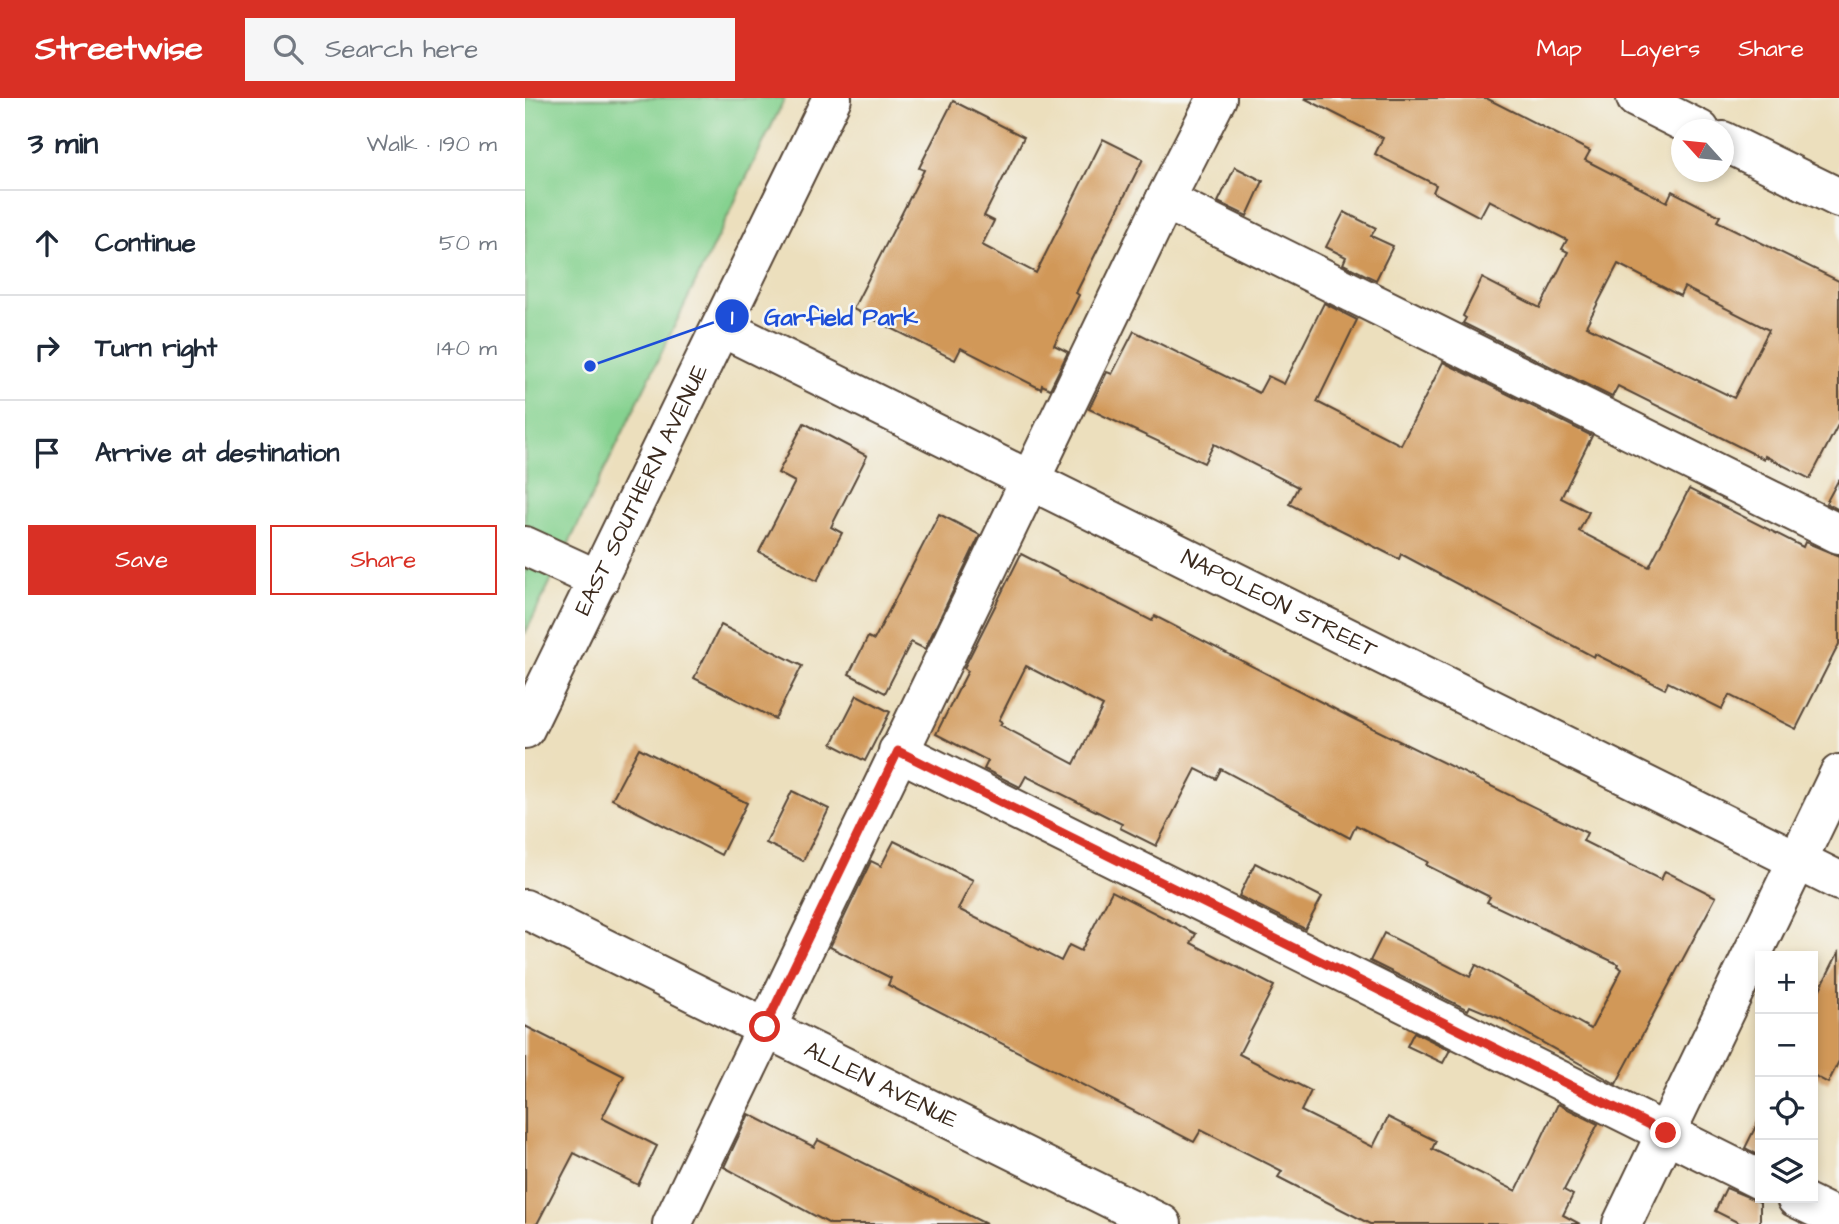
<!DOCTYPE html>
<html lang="en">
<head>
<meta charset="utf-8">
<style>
	body { margin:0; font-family:"Architects Daughter",sans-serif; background:#f6f6f7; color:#1f2937 }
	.controls { position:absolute; right:21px; bottom:21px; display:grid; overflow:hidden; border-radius:0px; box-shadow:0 4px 10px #0003 }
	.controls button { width:63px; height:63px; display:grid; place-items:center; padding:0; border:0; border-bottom:2px solid #e0e1e3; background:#fff; color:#1f2937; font:35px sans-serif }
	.compass { position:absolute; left:1146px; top:21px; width:63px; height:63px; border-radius:50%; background:#fff; box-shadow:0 4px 10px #0003; rotate:297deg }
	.stop { position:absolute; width:21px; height:21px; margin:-16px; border:5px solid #d93025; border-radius:50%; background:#fff }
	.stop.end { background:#d93025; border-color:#fff; box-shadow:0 2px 7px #0008 }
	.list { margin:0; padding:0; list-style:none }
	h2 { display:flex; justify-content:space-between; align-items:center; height:91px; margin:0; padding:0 28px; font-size:30px }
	h2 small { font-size:23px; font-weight:400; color:#747a83 }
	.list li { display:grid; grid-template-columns:46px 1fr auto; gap:21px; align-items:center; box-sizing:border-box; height:105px; padding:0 28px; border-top:2px solid #e0e1e3 }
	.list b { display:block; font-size:26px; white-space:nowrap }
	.list em { font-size:23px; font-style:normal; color:#747a83 }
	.actions { display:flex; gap:14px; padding:21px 28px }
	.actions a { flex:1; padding:16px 0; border:2px solid #d93025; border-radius:0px; text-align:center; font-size:24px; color:#d93025 }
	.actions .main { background:#d93025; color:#fff }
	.icon { flex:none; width:38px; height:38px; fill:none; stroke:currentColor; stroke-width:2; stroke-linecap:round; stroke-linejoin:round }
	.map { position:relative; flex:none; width:1314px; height:1126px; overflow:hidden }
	header { display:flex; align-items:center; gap:42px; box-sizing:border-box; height:98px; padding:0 35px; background:#d93025; color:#fff }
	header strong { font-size:33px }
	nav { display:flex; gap:38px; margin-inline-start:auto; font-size:24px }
	.search { width:490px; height:63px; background:#f6f6f7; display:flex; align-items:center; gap:18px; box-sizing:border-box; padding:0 24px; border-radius:0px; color:#747a83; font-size:26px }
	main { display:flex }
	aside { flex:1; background:#fff }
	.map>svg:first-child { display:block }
	.green { fill:#86d290; stroke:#607e57; stroke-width:2 }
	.building { fill:#d19858; fill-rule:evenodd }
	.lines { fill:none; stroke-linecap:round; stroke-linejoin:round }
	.minor-casing { stroke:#564536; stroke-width:42 }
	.minor { stroke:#fff; stroke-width:38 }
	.route { stroke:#d93025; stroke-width:9 }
	.labels { text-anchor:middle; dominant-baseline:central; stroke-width:5; stroke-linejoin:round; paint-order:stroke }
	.street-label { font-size:23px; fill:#3b2a1e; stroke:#f6f6f2 }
	.leader { fill:none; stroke:#1d4ed8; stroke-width:2.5 }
	.callout-dot { fill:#1d4ed8; stroke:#f6f6f2; stroke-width:2.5 }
	.mark-label { font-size:21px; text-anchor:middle; font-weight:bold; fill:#fff }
	.callout-label { font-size:24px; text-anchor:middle; font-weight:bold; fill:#1d4ed8; stroke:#f6f6f2; stroke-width:5; stroke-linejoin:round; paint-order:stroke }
</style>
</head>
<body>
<header>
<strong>Streetwise</strong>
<div class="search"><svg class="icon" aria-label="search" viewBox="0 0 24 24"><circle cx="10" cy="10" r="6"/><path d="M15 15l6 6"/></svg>Search here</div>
<nav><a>Map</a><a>Layers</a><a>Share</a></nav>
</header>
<main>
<aside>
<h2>3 min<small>Walk · 190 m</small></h2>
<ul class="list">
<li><svg class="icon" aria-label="ahead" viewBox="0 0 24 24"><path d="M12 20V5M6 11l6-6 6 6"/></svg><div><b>Continue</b></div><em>50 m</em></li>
<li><svg class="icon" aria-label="right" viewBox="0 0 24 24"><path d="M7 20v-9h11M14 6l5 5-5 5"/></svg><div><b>Turn right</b></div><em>140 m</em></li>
<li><svg class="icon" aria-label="arrive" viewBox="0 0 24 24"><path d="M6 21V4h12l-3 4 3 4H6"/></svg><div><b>Arrive at destination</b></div></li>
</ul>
<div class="actions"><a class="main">Save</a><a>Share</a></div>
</aside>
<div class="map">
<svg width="1314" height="1126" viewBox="0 0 1314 1126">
	<rect width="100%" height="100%" fill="#f6f6f2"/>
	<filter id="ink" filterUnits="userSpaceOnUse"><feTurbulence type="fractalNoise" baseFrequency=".0143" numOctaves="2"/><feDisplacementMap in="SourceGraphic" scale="14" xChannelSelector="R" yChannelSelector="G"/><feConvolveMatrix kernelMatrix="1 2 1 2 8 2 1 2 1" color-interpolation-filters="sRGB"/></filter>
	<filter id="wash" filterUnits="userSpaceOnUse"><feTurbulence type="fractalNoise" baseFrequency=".00686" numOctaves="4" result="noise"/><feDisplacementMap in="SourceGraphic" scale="28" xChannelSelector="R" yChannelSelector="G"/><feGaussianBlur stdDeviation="1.57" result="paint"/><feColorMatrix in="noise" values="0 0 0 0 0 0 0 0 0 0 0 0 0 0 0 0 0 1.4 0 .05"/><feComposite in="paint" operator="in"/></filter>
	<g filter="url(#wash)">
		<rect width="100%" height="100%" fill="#ecdfbd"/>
		<path class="green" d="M 0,0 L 260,0 L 0,536 Z"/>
		<g id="blocks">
			<g class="building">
				<path d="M 779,0 L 961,0 L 1065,53 L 1060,62 L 1142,104 L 1147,93 L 1195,118 L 1192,123 L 1314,183 L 1314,325 L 1285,381 L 1240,358 L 1239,361 L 1093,288 L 1087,299 L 938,225 L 941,220 L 938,218 L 957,180 L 1015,210 L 1043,154 L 1037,151 L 1042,142 L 964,102 L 955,119 L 908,94 L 911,87 L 850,56 L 858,40 ZM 1093,166 L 1155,198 L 1159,189 L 1244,232 L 1209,300 L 1061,228 Z"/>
				<path d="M 428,3 L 499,39 L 459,118 L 469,123 L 457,147 L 511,175 L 578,41 L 618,61 L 551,195 L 554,197 L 529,247 L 543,254 L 525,291 L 517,287 L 516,291 L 436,250 L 430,262 L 328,211 L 399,72 L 394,70 Z"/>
				<path d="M 710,69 L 738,83 L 722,118 L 693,104 Z"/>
				<path d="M 819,114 L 851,130 L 846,138 L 868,148 L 851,182 L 818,166 L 821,159 L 801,149 Z"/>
				<path d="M 799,205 L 832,222 L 792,304 L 876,347 L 918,264 L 1067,338 L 1036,400 L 1064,414 L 1054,433 L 1124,469 L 1164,391 L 1278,449 L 1280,444 L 1314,458 L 1314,546 L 1271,631 L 1204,597 L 1197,611 L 1143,584 L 1140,591 L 1070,556 L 1069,559 L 876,456 L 874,461 L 764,406 L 773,389 L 689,346 L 679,365 L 564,311 L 582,274 L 587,276 L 609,233 L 734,295 L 743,278 L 759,286 Z"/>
				<path d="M 279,325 L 342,358 L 306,429 L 317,435 L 292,483 L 234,454 L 270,384 L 253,375 Z"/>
				<path d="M 1314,381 L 1314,412 L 1301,405 Z"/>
				<path d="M 414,416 L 455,437 L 400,551 L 386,544 L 360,595 L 324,576 L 343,539 L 349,542 Z"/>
				<path d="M 496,456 L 627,523 L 630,518 L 825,619 L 1062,735 L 1058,743 L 1136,782 L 1140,773 L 1191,799 L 1091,986 L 976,921 L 945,908 L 943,912 L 845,863 L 859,835 L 945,879 L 951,867 L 1066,931 L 1097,871 L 1092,868 L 1093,866 L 962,804 L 965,799 L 901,767 L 903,764 L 831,727 L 825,740 L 696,671 L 691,681 L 671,671 L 631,748 L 595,730 L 597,726 L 501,678 L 495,689 L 459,671 L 463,663 L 411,636 L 443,573 L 439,570 ZM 501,568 L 578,608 L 549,666 L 475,627 L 477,624 L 474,622 Z"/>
				<path d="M 196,527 L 277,568 L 250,621 L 169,580 Z"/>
				<path d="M 332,597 L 365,614 L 340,663 L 307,646 Z"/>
				<path d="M 114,650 L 222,705 L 196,757 L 87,701 Z"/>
				<path d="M 267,693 L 304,711 L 278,763 L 241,745 Z"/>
				<path d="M 369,743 L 448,782 L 433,811 L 536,863 L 544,847 L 556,853 L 587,793 L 671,836 L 666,845 L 749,888 L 714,956 L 786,993 L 776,1013 L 848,1049 L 863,1019 L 911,1043 L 907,1051 L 991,1093 L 1033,1006 L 1073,1026 L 1039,1092 L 1048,1097 L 1038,1117 L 1055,1126 L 845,1126 L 753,1079 L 757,1073 L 676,1032 L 669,1044 L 363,887 L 366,880 L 305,849 L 346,763 L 356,768 Z"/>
				<path d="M 730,765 L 797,799 L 780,831 L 714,798 Z"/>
				<path d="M 1314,853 L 1314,963 L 1303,985 L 1288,977 L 1288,905 Z"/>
				<path d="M 0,928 L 99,978 L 77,1020 L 132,1048 L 113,1087 L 49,1055 L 12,1126 L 0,1126 Z"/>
				<path d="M 889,934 L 925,952 L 918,965 L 882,948 Z"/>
				<path d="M 224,1016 L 289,1049 L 293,1042 L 461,1126 L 305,1126 L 199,1069 Z"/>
				<path d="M 1235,1020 L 1235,1058 L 1220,1050 Z"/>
				<path d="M 1201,1090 L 1235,1104 L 1235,1126 L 1216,1126 L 1190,1113 Z"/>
			</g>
		</g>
	</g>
	<g filter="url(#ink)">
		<use href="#blocks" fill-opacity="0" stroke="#564536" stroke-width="2"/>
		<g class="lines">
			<defs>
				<g id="minor">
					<path d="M 692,0 L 640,102 L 1314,436"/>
					<path d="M 1111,0 L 1175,32"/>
					<path d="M 1198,43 L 1314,100"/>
					<path id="s1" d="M 196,229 L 1314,783"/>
					<path d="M 0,448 L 74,482"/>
					<path id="s2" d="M 0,631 L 307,0"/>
					<path d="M 373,653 L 1235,1082"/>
					<path id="s3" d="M 0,811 L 637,1126"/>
					<path d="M 1271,1100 L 1314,1121"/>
					<path d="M 147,1126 L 640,102"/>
					<path d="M 1097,1126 L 1314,676"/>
				</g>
			</defs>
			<use href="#minor" class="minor-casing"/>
			<use href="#minor" class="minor"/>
		</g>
	</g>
	<g class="lines" filter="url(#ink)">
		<path class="route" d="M 240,929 L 373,653 L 1141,1035"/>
	</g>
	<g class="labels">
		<g class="street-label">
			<text stroke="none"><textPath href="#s2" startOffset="266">EAST SOUTHERN AVENUE</textPath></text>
			<text stroke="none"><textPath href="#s1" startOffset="623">NAPOLEON STREET</textPath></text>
			<text stroke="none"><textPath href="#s3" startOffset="397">ALLEN AVENUE</textPath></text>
		</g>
	</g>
	<path class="leader" d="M65 268L207 218"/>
	<g class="callout-dot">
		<circle cx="65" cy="268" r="7"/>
		<circle cx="207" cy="218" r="18"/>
	</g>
	<g class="mark-label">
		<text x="207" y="226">1</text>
	</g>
	<g class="callout-label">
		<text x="316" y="227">Garfield Park</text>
	</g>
</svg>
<div class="controls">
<button>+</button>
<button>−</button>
<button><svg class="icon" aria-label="locate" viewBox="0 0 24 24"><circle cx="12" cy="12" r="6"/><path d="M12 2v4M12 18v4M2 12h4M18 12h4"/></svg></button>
<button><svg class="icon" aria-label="layers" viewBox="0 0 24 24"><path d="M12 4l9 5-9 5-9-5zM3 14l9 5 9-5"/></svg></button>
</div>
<svg class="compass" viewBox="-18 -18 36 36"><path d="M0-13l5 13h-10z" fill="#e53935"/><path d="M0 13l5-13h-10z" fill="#747a83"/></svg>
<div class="stop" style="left:240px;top:929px"></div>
<div class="stop end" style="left:1141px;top:1035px"></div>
</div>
</main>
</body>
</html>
